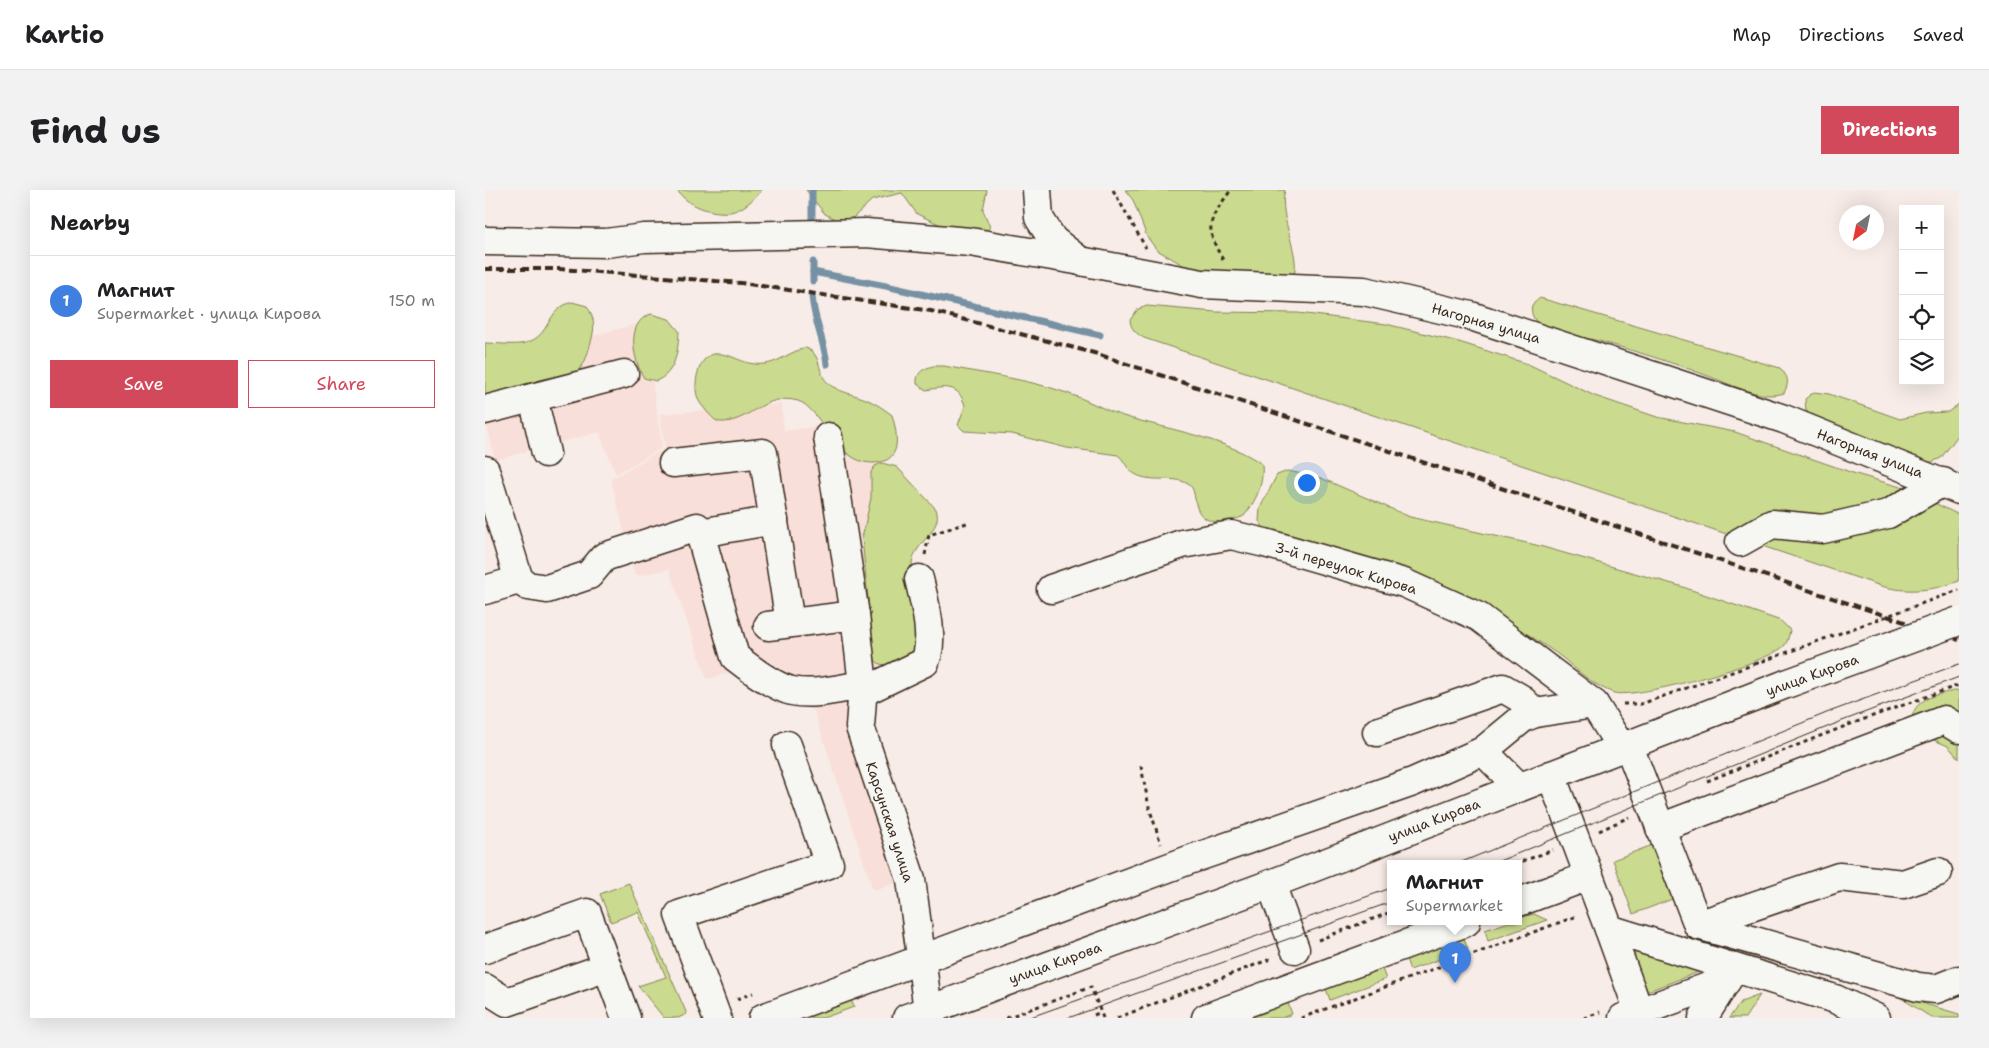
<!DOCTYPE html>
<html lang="en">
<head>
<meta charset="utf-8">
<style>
	body { margin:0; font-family:"Shantell Sans",sans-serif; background:#f2f2f2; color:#202124 }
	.controls { position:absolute; right:15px; top:15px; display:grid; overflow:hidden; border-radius:0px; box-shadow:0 5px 20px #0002 }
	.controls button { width:45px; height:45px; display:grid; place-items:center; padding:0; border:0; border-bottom:1px solid #e0e0e0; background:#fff; color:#202124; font:25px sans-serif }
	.compass { position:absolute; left:1354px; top:15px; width:45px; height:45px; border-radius:50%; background:#fff; box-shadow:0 5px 20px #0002; rotate:213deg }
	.you { position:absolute; left:821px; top:292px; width:18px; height:18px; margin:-12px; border:4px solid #fff; border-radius:50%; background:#1a73e8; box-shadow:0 0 0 8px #1a73e833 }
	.badge { display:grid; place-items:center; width:32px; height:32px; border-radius:50%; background:#d1495b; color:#fff; font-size:16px; font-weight:700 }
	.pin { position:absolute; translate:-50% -41px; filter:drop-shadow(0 1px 2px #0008) }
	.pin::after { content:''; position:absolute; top:26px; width:18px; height:15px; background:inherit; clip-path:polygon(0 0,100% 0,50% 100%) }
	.popup { position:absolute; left:902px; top:670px; width:135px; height:65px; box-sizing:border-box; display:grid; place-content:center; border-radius:0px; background:#fff; filter:drop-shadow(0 1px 4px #0005); font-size:16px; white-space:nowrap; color:#757577 }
	.popup b { font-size:19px; color:#202124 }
	.popup::after { content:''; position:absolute; left:50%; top:100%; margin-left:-10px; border:10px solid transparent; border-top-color:#fff }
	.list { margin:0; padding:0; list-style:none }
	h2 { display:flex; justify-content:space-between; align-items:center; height:65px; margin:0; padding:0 20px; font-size:21px }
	h2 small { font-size:16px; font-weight:400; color:#757577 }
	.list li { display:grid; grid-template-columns:32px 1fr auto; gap:15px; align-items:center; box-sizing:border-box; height:90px; padding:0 20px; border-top:1px solid #e0e0e0 }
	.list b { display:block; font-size:19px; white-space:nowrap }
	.list p { margin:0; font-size:16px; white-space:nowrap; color:#757577 }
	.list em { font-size:16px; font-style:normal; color:#757577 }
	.actions { display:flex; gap:10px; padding:15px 20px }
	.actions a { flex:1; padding:11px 0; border:1px solid #d1495b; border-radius:0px; text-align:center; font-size:18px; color:#d1495b }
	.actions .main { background:#d1495b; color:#fff }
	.icon { flex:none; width:28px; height:28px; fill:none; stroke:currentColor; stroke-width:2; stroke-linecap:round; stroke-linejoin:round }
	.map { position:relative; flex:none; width:1474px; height:828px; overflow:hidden; border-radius:0px }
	header { display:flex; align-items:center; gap:30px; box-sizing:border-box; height:70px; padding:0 25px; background:#fff; border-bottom:1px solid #e0e0e0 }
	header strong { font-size:24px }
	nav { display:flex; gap:28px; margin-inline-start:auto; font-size:18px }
	.intro { display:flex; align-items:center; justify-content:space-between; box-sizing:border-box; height:120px; padding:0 30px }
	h1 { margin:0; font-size:35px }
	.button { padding:12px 22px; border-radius:0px; background:#d1495b; color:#fff; font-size:18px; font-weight:700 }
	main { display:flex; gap:30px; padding:0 30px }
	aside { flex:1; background:#fff; border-radius:0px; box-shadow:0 5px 20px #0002 }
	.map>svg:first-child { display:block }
	.built { fill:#f9dfd9 }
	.green { fill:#cada8e; stroke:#828256 }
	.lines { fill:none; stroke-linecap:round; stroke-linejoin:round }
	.stream { stroke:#7691a4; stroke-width:7 }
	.minor-casing { stroke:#3b2a1e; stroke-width:31 }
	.major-casing { stroke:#3b2a1e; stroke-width:31 }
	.path { stroke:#3b2a1e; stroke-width:3; stroke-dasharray:4 4; stroke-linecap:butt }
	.minor { stroke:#f6f6f2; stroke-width:28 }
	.major { stroke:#f6f6f2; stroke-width:28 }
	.tram { stroke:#3b2a1e; stroke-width:1 }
	.rail { stroke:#3b2a1e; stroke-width:4; stroke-dasharray:8 4; stroke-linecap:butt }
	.major-bridge-casing { stroke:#3b2a1e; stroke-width:31; stroke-linecap:butt }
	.path-bridge { stroke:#3b2a1e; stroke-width:3; stroke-dasharray:4 4; stroke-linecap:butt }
	.major-bridge { stroke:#f6f6f2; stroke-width:28 }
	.labels { text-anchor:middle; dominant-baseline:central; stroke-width:4; stroke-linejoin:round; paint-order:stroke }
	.street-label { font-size:14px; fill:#3b2a1e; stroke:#f6f6f2 }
</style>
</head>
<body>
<header>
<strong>Kartio</strong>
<nav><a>Map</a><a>Directions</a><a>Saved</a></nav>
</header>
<div class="intro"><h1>Find us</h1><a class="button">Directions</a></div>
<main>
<aside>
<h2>Nearby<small></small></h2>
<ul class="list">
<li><span class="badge" style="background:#3f7fe0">1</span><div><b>Магнит</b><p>Supermarket · улица Кирова</p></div><em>150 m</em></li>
</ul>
<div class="actions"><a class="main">Save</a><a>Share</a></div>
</aside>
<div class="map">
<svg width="1474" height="828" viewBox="0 0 1474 828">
	<rect width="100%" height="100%" fill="#f7ece7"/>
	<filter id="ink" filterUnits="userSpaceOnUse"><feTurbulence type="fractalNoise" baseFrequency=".02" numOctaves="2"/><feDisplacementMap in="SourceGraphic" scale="10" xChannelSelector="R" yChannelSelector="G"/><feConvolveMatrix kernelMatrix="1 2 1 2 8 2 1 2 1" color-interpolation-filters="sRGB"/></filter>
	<g filter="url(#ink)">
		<g class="built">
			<path d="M 159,132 L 177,258 L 131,284 L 114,242 L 10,270 L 0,226 L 0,175 Z"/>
			<path d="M 296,214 L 299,241 L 392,228 L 428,473 L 358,485 L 422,690 L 388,700 L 329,521 L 251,481 L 222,489 L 184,379 L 150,386 L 126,289 L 180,258 L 175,224 Z"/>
		</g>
		<g class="green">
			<path d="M 192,0 L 277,0 C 269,9 258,20 245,22 C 227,24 202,16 192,0 Z"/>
			<path d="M 321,0 L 502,0 L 498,20 L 505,37 L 495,47 L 473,43 L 432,24 L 417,3 L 387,10 L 369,27 L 356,32 L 340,24 Z"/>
			<path d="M 640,0 L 800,0 C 792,27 818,68 808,87 L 710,82 L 672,60 L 662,47 L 648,10 Z"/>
			<path d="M 1055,108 L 1295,178 C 1303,187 1305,191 1299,203 C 1281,209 1258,200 1241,193 C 1199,176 1157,163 1114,151 C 1094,146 1073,145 1055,135 C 1049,131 1045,123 1047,115 Z"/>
			<path d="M 87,112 L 102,116 C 110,128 110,138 106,152 C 103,161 101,173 94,180 C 79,195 22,206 0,213 L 0,153 C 14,153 34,157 46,151 C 66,142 62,119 87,112 Z"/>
			<path d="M 662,116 L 730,122 L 813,123 L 901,134 L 974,152 L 1043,174 L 1110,206 L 1172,227 L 1250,242 L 1371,284 L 1419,298 L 1474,325 L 1474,391 C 1449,401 1421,403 1396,396 L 659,148 C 651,143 646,140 645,130 L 653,119 Z"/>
			<path d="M 166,124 L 184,129 L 194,141 C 193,161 191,183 171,191 L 159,188 C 148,170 140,132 166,124 Z"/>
			<path d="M 321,158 C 338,165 331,182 343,193 C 354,203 370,204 383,210 C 392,214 399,219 407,225 C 413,246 418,273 387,273 C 351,273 335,217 313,211 C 280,202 265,231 239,232 C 231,233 228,228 223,223 C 220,219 216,215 214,211 C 208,200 211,177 221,168 C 233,157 251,170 264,173 C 291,179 298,163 321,158 Z"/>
			<path d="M 448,176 L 459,176 C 500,184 542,189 582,203 C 601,209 619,220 638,226 C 681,239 740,248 777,274 C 779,294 771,311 759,326 C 743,333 716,338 711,314 C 709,307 710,298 703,294 C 687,284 664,295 647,282 C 641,278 639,269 633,265 L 582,258 L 527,244 L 479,241 L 473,235 L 480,216 C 474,193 459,197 441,200 L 432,194 C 431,182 438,179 448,176 Z"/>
			<path d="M 1329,202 L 1344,204 L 1415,229 L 1441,223 L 1463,222 L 1474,214 L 1474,244 L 1456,268 L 1447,272 L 1436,271 L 1326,224 L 1321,221 L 1320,209 Z"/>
			<path d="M 397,273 L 412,277 L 451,319 C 459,340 429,353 427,373 L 441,460 C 427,466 401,485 389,469 L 377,348 L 386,308 L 386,282 L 390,276 Z"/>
			<path d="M 803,281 L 836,288 L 925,327 L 1051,355 L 1195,396 L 1296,431 L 1305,440 C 1304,445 1303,451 1300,455 C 1285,473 1152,509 1129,503 C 1109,496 1094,482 1079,469 C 1068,460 1055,453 1044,445 L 780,340 L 774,331 L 775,318 L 792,285 Z"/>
			<path d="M 1474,500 L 1474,569 L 1463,556 L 1442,547 L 1427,529 C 1429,507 1455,504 1474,500 Z"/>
			<path d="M 1170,654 L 1190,708 L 1148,724 L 1128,670 Z"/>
			<path d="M 144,693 L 202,824 L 193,828 L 179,828 L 153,796 L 181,787 L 153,722 L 126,732 L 115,704 Z"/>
			<path d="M 1049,724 L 1062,730 L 1003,751 L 1000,740 L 1024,732 L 1034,732 L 1034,728 Z"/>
			<path d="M 979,749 L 983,759 L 925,780 L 921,769 Z"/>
			<path d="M 1144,758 L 1222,779 L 1160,802 Z"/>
			<path d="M 897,779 L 901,789 L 845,810 L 841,799 Z"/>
			<path d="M 1275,805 L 1260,828 L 1244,828 L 1256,812 Z"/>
			<path d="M 1413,806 L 1474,824 L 1474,828 L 1447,828 Z"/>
			<path d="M 365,807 L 369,817 L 338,828 L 307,828 Z"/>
			<path d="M 803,813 L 807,824 L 796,828 L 763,828 Z"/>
		</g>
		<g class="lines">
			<g class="stream">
				<path d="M 327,0 L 327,30"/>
				<path d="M 328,72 L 328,91"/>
				<path d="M 328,82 L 401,96 L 615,145"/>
				<path d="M 327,106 C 329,131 339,150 342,174"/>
			</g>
			<defs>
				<g id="minor">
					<path d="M 552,0 L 554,28 L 568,50 L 595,71 L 717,94 L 879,101 L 986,126 L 1299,229 L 1474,300"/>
					<path d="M 0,51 L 121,53 L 159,48 L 381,43 L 485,52 L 591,70"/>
					<path d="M 48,208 L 61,263"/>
					<path d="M 0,220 L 139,184"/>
					<path d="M 343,247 L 370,425"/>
					<path d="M 188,273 L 278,263 L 305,433"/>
					<path d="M 0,280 L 34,390"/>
					<path d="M 289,330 L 215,343 L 250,467 C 264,478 290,497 307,501 C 329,506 356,498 378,495"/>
					<path d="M 1255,352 L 1287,334 L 1338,339 L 1403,324 L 1458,292"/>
					<path d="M 566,399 L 697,354 L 746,345 L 780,353 L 919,393 L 994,427 L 1109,514 L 1136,557"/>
					<path d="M 0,400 L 34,390 L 43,396 L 62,399 L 104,385 L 119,367 L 212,337 L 215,343"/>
					<path d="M 283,436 L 370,425 L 378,495 L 375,537 L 426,689 L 443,821 L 446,828"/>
					<path d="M 378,502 L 440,472 C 450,448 440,414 434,389"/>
					<path d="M 892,542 L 1018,498 L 1035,508 L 1050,523"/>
					<path d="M 1143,554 L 1213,735 L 1354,687 L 1418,694 L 1453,682"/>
					<path d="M 998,561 L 1034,597"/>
					<path d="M 1066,585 L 1124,739 L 1350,809 L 1391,828"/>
					<path d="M 1175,638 L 1459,530 L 1474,539"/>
					<path d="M 786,694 L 810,759"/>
					<path d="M 1034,712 L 1104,686"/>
					<path d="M 1213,735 L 1433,797 L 1451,799 L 1474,790"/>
					<path d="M 1124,739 L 1154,822"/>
					<path d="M 0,759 L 102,723 L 141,828"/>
					<path d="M 0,798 L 22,812 L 122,777"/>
					<path d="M 232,828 L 194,725 L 344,674 L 302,555"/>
					<path d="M 278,828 L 704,670 L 928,592 L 998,561 L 1038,528 L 1050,523 L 1109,514"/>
					<path d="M 721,828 L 981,732"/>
					<path d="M 1138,828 L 1242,790"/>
					<path d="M 1218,828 L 1245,785"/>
				</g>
				<path id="major" d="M 422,828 L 786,694 L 1301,494"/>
			</defs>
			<use href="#minor" class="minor-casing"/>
			<use href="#major" class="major-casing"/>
			<g class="path">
				<path d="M 628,0 L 661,58"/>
				<path d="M 738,70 C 718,35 724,30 746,0"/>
				<path d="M 440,365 L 444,345 L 485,332"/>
				<path d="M 1138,514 L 1156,514 L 1270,474"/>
				<path d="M 656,576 L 664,617 L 676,654"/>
				<path d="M 1222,591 L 1363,535 L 1474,495"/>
				<path d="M 1114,641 L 1144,627"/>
				<path d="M 1030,674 L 1068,660"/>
				<path d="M 833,750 L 906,722"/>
				<path d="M 252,809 L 268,803"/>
				<path d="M 609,825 L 616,822"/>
				<path d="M 521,828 L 606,797 L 618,828"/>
				<path d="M 632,828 L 788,768"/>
				<path d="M 816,828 L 1092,726"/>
				<path d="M 1099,828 L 1115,822"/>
			</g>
			<use href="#minor" class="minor"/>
			<use href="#major" class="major"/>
			<g class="tram">
				<path d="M 972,674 L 1344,522 L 1474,474"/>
				<path d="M 1007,674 L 1357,531 L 1474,487"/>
				<path d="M 543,828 L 906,698"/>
				<path d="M 583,828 L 906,712"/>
			</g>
			<path class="rail" d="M 0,79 L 75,79 L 256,93 L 446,121 L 609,163 L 1474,450"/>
			<defs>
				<path id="major-bridge" d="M 1301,494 L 1474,431"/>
			</defs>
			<use href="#major-bridge" class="major-bridge-casing"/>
			<path class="path-bridge" d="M 1270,474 L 1474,400"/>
			<use href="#major-bridge" class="major-bridge"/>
		</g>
	</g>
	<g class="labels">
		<g class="street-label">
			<text transform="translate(1001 133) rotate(16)">Нагорная улица</text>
			<text transform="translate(1385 263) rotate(21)">Нагорная улица</text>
			<text transform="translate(861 378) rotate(17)">3-й переулок Кирова</text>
			<text transform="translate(1327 485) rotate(-20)">улица Кирова</text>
			<text transform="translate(949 630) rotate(-21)">улица Кирова</text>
			<text transform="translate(405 632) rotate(72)">Карсунская улица</text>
			<text transform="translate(570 773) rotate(-20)">улица Кирова</text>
		</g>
	</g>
</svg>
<div class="controls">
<button>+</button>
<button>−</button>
<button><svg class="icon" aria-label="locate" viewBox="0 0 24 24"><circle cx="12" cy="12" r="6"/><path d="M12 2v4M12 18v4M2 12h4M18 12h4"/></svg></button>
<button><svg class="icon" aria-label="layers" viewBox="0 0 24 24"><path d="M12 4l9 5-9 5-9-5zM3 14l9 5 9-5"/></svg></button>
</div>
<svg class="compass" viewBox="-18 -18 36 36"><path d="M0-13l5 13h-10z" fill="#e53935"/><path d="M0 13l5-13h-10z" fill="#757577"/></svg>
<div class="you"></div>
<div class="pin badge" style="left:970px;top:793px;background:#3f7fe0">1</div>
<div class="popup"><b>Магнит</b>Supermarket</div>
</div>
</main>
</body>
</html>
